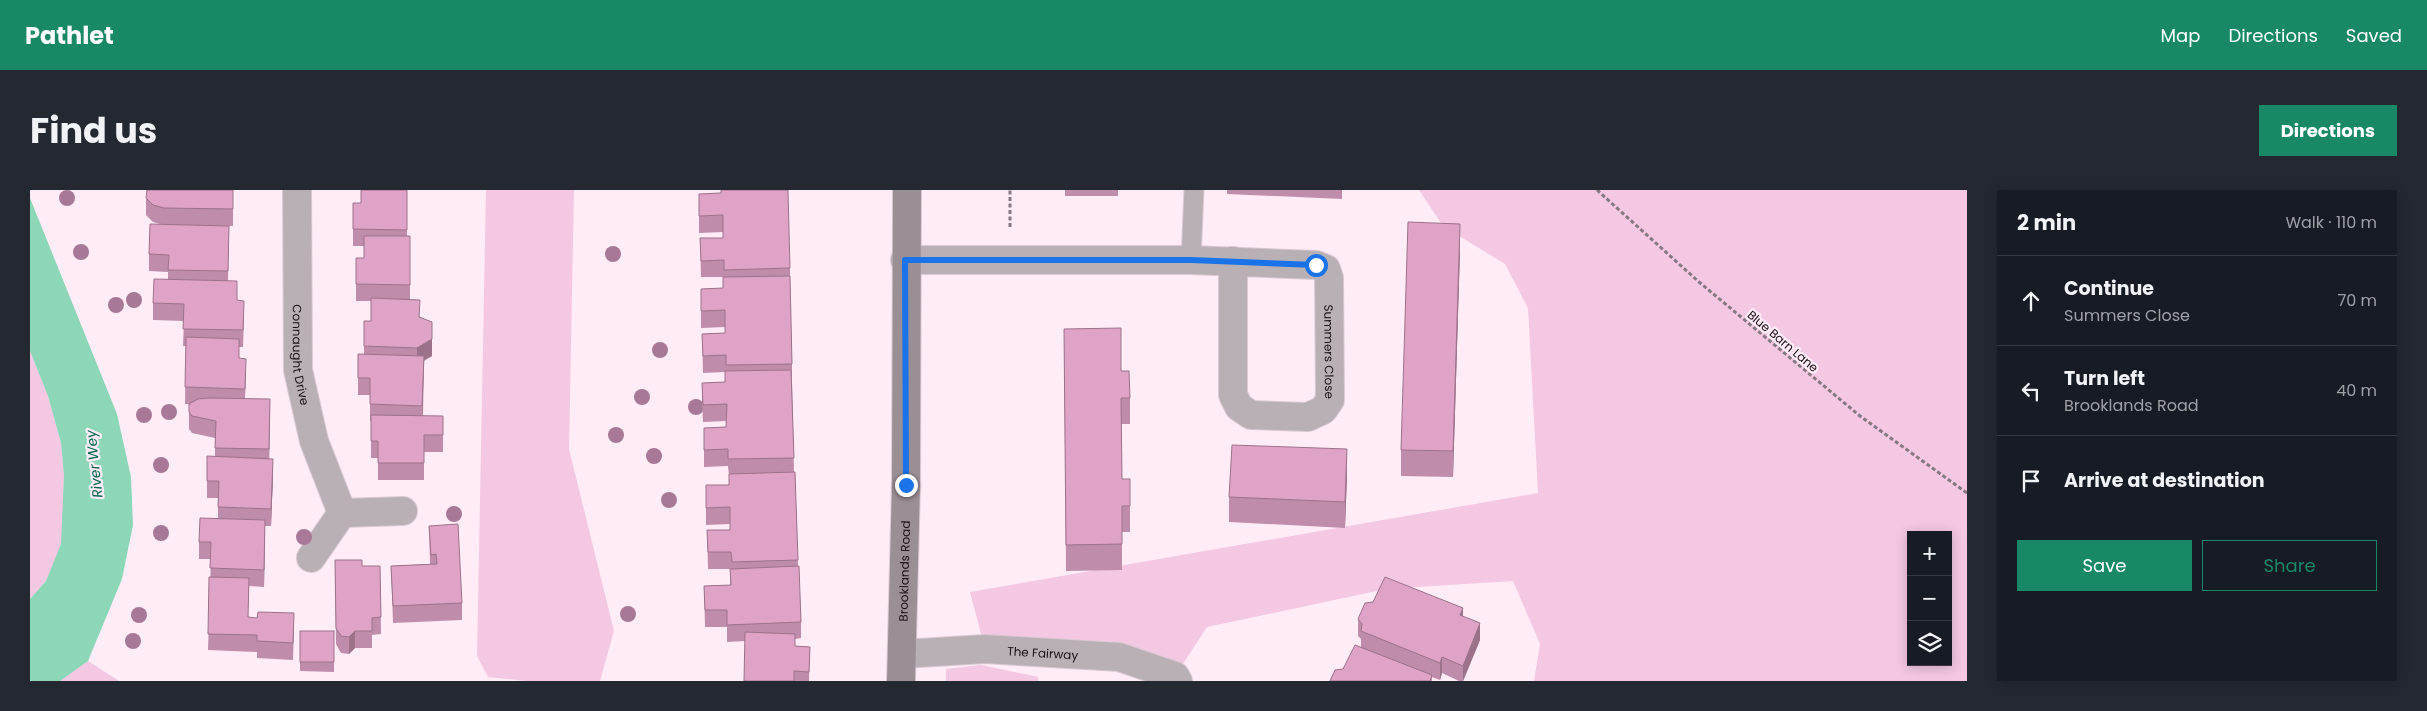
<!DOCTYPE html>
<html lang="en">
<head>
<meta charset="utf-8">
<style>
	body { margin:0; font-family:Poppins,sans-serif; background:#242831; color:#f1f3f6 }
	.controls { position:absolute; right:15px; bottom:15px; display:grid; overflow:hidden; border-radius:0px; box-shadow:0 2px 12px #0003 }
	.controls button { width:45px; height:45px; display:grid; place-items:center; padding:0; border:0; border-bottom:1px solid #363941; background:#171b24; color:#f1f3f6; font:25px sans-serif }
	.stop { position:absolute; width:15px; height:15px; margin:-11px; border:4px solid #1a73e8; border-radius:50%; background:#fff }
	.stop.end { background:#1a73e8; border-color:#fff; box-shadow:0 1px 5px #0008 }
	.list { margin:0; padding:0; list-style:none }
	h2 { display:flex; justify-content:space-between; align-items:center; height:65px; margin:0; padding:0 20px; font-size:21px }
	h2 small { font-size:16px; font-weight:400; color:#9ea1a6 }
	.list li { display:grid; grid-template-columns:32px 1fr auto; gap:15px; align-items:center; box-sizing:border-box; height:90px; padding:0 20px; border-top:1px solid #363941 }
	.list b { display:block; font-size:19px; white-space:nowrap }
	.list p { margin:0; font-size:16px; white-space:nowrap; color:#9ea1a6 }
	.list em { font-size:16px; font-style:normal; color:#9ea1a6 }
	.actions { display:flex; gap:10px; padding:15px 20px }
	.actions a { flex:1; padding:11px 0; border:1px solid #188867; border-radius:0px; text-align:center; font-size:18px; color:#188867 }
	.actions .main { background:#188867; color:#fff }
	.icon { flex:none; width:28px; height:28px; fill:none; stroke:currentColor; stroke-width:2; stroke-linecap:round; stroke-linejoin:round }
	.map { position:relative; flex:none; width:1937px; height:491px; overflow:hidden; border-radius:0px }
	header { display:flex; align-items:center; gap:30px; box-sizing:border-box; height:70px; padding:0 25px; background:#188867; color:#fff }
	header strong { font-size:24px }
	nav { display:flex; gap:28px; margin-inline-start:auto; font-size:18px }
	.intro { display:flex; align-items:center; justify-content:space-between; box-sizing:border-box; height:120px; padding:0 30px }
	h1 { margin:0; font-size:35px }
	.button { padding:12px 22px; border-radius:0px; background:#188867; color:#fff; font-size:18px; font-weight:700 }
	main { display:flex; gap:30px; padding:0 30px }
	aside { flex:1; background:#171b24; border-radius:0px; box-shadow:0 2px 12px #0003 }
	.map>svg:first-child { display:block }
	.green { fill:#f4c7e2; fill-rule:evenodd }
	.water { fill:#8dd7b9 }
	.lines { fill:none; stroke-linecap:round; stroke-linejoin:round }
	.service-casing { stroke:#dac9d3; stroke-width:21 }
	.minor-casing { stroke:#dac9d3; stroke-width:30 }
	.secondary-casing { stroke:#dac9d3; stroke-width:30 }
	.path { stroke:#867981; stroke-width:3; stroke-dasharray:4 2.5; stroke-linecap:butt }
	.service { stroke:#b8b0b4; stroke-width:19 }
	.minor { stroke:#b8b0b4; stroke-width:28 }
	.secondary { stroke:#9b8f96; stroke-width:28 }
	.tree { fill:#a77898 }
	.wall { fill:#c08cab }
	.shaded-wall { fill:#9c728b }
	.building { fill:#dfa3c7; stroke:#9c728b }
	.route { stroke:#1a73e8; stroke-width:6 }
	.labels { text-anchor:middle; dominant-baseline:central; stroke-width:4.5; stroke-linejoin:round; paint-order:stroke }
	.street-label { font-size:12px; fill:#171014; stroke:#ffecf7 }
	.water-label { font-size:14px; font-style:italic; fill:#00654a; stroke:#ffecf7 }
</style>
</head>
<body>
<header>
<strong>Pathlet</strong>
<nav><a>Map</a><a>Directions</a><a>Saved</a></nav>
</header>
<div class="intro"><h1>Find us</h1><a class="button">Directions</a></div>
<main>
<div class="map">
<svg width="1937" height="491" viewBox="0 0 1937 491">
	<rect width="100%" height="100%" fill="#ffecf7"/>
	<g class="green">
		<path d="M 456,0 L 544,0 L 539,259 L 584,441 L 570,491 L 496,491 L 458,487 L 447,466 Z"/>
		<path d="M 1389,0 L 1937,0 L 1937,491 L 1504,491 L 1510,454 L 1483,391 L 1356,399 L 1177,437 L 1145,486 L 955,459 L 940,402 L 1508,303 L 1498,118 L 1475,74 L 1413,36 ZM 1881,345 L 1918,345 L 1918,472 L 1881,472 Z"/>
		<path d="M 0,161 L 18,206 L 31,253 L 34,285 L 32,354 L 16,391 L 0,409 Z"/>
		<path d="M 58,471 L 89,491 L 30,491 Z"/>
		<path d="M 951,475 L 1008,487 L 1008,491 L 916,491 L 916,479 Z"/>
	</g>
	<path class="water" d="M 0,8 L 87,224 L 101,287 L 103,335 L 92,389 L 58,471 L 30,491 L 0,491 L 0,409 L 16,391 L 31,354 L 34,285 L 31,253 L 18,206 L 0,161 Z"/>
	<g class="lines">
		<defs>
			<path id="service" d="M 1161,70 L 1164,0"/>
			<g id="minor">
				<path id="s1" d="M 267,0 L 268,180 L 284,251 L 312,323 L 281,368"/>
				<path id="s2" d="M 875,70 L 1161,70 L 1286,75 L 1296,79 L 1299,88 L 1300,210 L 1293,220 L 1278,227 L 1221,225 L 1209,217 L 1203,205 L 1203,71"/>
				<path d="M 312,323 L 373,321"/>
				<path id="s3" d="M 872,464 L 955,459 L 1089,467 L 1145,486 L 1148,491"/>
			</g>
			<g id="secondary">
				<path id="s4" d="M 871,491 L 876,295 L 877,0"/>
			</g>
		</defs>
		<use href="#service" class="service-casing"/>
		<use href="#minor" class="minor-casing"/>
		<use href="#secondary" class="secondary-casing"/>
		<g class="path">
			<path d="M 1567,0 L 1669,92 L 1830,226 L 1937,303"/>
			<path d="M 980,37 L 980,0"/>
		</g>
		<use href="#service" class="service"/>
		<use href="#minor" class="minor"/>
		<use href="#secondary" class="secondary"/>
	</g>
	<g class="tree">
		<circle cx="37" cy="8" r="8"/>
		<circle cx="51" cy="62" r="8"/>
		<circle cx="583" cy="64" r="8"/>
		<circle cx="104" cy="110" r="8"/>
		<circle cx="86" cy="115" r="8"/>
		<circle cx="630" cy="160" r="8"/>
		<circle cx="612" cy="207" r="8"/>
		<circle cx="666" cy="217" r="8"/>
		<circle cx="139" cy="222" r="8"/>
		<circle cx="114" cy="225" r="8"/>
		<circle cx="586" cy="245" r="8"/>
		<circle cx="624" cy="266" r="8"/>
		<circle cx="131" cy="275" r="8"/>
		<circle cx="639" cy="310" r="8"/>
		<circle cx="424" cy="324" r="8"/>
		<circle cx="131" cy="343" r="8"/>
		<circle cx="274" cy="347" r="8"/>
		<circle cx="598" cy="424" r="8"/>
		<circle cx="109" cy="425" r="8"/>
		<circle cx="103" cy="451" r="8"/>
	</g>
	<g class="wall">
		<path d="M 203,0 L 203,36 L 199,36 L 198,91 L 207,110 L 214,128 L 213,157 L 209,157 L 209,168 L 216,186 L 215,208 L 240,226 L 239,269 L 243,286 L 241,336 L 235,336 L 234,397 L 219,396 L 218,427 L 264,440 L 263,470 L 227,468 L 227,462 L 178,460 L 181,369 L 169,369 L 169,352 L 188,329 L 188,308 L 177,308 L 177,266 L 185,267 L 185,248 L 162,243 L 159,239 L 159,214 L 155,214 L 156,156 L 153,156 L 154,131 L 123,130 L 123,113 L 138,89 L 138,82 L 119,81 L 119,64 L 130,34 L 123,32 L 116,25 L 116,8 Z"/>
		<path d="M 377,0 L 377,46 L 380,46 L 380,109 L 390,127 L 402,166 L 394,171 L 393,226 L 413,226 L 413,262 L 394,262 L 394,290 L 348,290 L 348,268 L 341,268 L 341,231 L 340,231 L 340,205 L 328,205 L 328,188 L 334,164 L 334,131 L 341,131 L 341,111 L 326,111 L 326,68 L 334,68 L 334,56 L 323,56 L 323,13 L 331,13 Z"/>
		<rect x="1035" y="0" width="53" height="6"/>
		<path d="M 1197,0 L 1312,0 L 1312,9 L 1197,4 Z"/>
		<path d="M 691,3 L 760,78 L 760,95 L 762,174 L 762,191 L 764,282 L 765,282 L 768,376 L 771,432 L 771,448 L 765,449 L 765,456 L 780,457 L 779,491 L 714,491 L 715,451 L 697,452 L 697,437 L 675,437 L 674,396 L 700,395 L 701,379 L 678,379 L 677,340 L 700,340 L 700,334 L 676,335 L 676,295 L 699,295 L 699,286 L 698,276 L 674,277 L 674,238 L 696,237 L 696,231 L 673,232 L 672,210 L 672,193 L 695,192 L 695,182 L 673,183 L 672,144 L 695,143 L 695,137 L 671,138 L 671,99 L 693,98 L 694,87 L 671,87 L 670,48 L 693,48 L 693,42 L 669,43 L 669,4 Z"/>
		<path d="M 1430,60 L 1423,287 L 1371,286 L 1371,260 Z"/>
		<path d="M 1034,139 L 1091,181 L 1100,208 L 1100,234 L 1091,234 L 1092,289 L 1100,316 L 1100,342 L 1092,342 L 1092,380 L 1036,381 Z"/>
		<path d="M 1317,285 L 1315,338 L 1199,332 L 1199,307 Z"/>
		<path d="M 399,336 L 432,413 L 432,430 L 363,433 L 361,376 L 400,374 Z"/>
		<path d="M 305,370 L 332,376 L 350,376 L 351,444 L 342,445 L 342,458 L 325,458 L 319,464 L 311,463 L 306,454 Z"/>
		<path d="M 1433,426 L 1450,450 L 1433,491 L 1429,491 L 1412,483 L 1410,490 L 1402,487 L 1402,491 L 1313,479 L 1331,457 L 1331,449 L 1328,446 L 1328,429 Z"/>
		<path d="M 270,441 L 304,441 L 304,482 L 270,481 Z"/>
	</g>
	<g class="shaded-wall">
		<path d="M 1430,34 L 1430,60 L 1423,287 L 1423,261 Z"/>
		<path d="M 402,132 L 402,166 L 394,170 L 392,233 L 392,216 L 387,175 L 387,158 Z"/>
		<path d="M 240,209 L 240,226 L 239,276 L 239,259 Z"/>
		<path d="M 1317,259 L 1317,285 L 1315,338 L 1315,312 Z"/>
		<path d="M 243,269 L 243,286 L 241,336 L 241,319 Z"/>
		<path d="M 235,330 L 235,347 L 234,397 L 234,380 Z"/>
		<path d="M 1433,418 L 1433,434 L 1430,425 Z"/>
		<path d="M 1450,433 L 1450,450 L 1433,491 L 1433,476 Z"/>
		<path d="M 325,441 L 325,458 L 319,464 L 319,447 Z"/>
		<path d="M 1412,467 L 1412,483 L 1410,490 L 1410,473 Z"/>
	</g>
	<g class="building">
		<path d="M 117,0 L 203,0 L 203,19 L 134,18 L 123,15 L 116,8 Z"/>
		<path d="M 331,0 L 377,0 L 377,40 L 323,39 L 323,13 L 331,13 Z"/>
		<path d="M 691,0 L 758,0 L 760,78 L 694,80 L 694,70 L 671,71 L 670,48 L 693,48 L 693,25 L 669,26 L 669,4 L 691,3 Z"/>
		<path d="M 1378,32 L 1430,34 L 1423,261 L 1371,260 Z"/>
		<path d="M 120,34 L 199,36 L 198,81 L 138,80 L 139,65 L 119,64 Z"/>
		<path d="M 334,46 L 380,46 L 380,95 L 326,94 L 326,68 L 334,68 Z"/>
		<path d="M 760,86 L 762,174 L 696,175 L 696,165 L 673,166 L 672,144 L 695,143 L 695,120 L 671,121 L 671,99 L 693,98 L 693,87 Z"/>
		<path d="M 124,89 L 207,91 L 207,110 L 214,111 L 213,140 L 153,139 L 154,114 L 123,113 Z"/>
		<path d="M 341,108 L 390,110 L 389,127 L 402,132 L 402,149 L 387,158 L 334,156 L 334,131 L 341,131 Z"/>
		<path d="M 1091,138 L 1091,181 L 1099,181 L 1100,208 L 1091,208 L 1092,289 L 1100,289 L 1100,316 L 1092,316 L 1092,354 L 1036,355 L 1034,139 Z"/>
		<path d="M 156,147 L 209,149 L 209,168 L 216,169 L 215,199 L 155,197 Z"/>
		<path d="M 328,164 L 394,166 L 392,216 L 340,214 L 340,188 L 328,188 Z"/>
		<path d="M 761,180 L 764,268 L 698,269 L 698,259 L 674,260 L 674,238 L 696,237 L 697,214 L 673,215 L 672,193 L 695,192 L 695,181 Z"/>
		<path d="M 178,208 L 240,209 L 239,259 L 185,258 L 186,231 L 162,226 L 159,222 L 159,214 L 168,209 Z"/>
		<path d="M 341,225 L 413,226 L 413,245 L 394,245 L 394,273 L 348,273 L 348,251 L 341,251 Z"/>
		<path d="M 1202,255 L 1317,259 L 1315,312 L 1199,307 Z"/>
		<path d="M 177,266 L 243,269 L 241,319 L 188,317 L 189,291 L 177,291 Z"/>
		<path d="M 765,282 L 768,370 L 702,372 L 701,362 L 678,362 L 677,340 L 700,340 L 700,317 L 676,318 L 676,295 L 699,295 L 699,284 Z"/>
		<path d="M 170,328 L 235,330 L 234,380 L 180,378 L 181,352 L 169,352 Z"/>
		<path d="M 428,334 L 432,413 L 363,416 L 361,376 L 407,374 L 406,364 L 401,365 L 399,336 Z"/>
		<path d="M 305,370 L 332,370 L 332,376 L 350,376 L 351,427 L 342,428 L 342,441 L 325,441 L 319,447 L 311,446 L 306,438 Z"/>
		<path d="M 769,376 L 771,432 L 697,435 L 697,420 L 675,420 L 674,396 L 701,395 L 700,379 Z"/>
		<path d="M 179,387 L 219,388 L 218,427 L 227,428 L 228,422 L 264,423 L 263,453 L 227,451 L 227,445 L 178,444 Z"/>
		<path d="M 1355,387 L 1433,418 L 1430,425 L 1450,433 L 1433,476 L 1412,467 L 1410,473 L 1331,441 L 1332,434 L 1328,429 L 1335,413 L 1343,412 Z"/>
		<rect x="270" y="441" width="34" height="31"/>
		<path d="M 715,442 L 765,444 L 765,456 L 780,457 L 779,482 L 764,481 L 764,491 L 714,491 Z"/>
		<path d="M 1325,455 L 1402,485 L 1400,491 L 1300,491 L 1305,480 L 1313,479 Z"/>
	</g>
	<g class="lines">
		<path class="route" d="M 876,295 L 875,70 L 1161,70 L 1286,75"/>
	</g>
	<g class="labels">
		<g class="street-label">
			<text transform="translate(1753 151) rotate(40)">Blue Barn Lane</text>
			<text stroke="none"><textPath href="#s2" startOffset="505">Summers Close</textPath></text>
			<text stroke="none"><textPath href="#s1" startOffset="165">Connaught Drive</textPath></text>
			<text stroke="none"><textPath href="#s4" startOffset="110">Brooklands Road</textPath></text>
			<text stroke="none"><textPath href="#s3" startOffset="141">The Fairway</textPath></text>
		</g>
		<g class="water-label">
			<text transform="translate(64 274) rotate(-96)">River Wey</text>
		</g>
	</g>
</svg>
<div class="controls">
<button>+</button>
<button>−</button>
<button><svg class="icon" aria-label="layers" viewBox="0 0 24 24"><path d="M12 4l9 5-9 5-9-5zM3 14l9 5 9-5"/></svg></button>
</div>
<div class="stop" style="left:1286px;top:75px"></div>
<div class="stop end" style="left:876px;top:295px"></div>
</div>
<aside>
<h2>2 min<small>Walk · 110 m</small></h2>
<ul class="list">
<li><svg class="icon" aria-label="ahead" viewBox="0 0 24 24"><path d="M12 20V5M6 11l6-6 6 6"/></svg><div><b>Continue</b><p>Summers Close</p></div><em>70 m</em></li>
<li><svg class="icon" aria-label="left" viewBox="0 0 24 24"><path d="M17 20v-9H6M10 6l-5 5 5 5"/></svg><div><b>Turn left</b><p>Brooklands Road</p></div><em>40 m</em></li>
<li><svg class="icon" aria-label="arrive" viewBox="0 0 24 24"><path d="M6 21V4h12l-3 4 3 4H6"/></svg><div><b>Arrive at destination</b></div></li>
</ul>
<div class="actions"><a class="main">Save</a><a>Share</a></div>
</aside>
</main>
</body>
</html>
